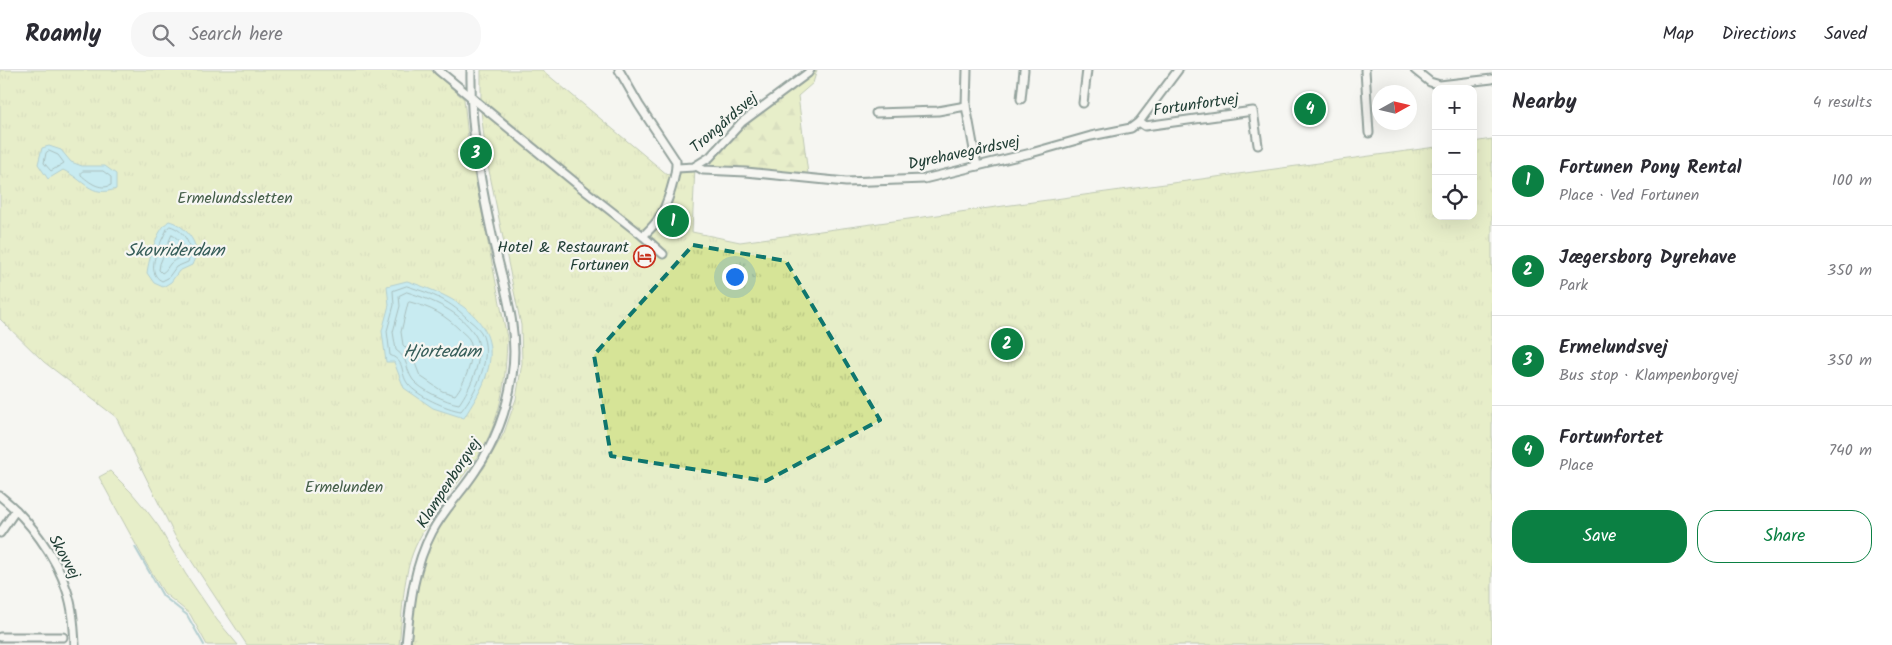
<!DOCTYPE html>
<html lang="en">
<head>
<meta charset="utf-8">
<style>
	body { margin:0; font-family:Kalam,sans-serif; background:#f7f7f7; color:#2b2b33 }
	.controls { position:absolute; right:15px; top:15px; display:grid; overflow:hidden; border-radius:10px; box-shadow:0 5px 20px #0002 }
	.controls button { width:45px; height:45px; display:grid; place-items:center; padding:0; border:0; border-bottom:1px solid #e1e1e2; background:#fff; color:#2b2b33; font:25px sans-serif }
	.compass { position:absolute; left:1372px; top:15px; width:45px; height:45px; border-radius:50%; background:#fff; box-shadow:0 5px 20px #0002; rotate:82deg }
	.you { position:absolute; left:734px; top:206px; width:18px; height:18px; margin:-12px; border:4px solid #fff; border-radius:50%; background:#1a73e8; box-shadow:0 0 0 8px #1a73e833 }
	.badge { display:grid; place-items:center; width:32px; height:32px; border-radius:50%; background:#0b8043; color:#fff; font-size:16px; font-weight:700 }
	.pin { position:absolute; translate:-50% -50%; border:2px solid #fff; box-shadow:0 1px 5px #0006 }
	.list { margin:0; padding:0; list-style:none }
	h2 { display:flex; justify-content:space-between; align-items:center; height:65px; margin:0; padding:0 20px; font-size:21px }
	h2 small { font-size:16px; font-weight:400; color:#7c7c81 }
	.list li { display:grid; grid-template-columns:32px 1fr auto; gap:15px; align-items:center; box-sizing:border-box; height:90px; padding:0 20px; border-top:1px solid #e1e1e2 }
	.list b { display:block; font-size:19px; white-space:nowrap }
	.list p { margin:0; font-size:16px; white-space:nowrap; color:#7c7c81 }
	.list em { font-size:16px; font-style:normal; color:#7c7c81 }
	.actions { display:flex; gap:10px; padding:15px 20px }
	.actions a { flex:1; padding:11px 0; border:1px solid #0b8043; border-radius:20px; text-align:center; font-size:18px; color:#0b8043 }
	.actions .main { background:#0b8043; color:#fff }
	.icon { flex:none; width:28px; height:28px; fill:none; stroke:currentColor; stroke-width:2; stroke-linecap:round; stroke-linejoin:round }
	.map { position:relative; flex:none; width:1492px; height:575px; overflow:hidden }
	header { display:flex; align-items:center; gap:30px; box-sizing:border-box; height:70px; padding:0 25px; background:#fff; border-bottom:1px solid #e1e1e2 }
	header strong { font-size:24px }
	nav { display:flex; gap:28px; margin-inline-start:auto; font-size:18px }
	.search { width:350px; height:45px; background:#f7f7f7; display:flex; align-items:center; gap:12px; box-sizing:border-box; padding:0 18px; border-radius:20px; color:#7c7c81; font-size:19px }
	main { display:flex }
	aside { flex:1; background:#fff }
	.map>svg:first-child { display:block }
	.green { fill:#d6e497; stroke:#7a9066 }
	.forest { fill:url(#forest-firs); stroke:#7a9066 }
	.park { fill:url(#park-tufts); stroke:#7a9066 }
	.water { fill:#90deef; stroke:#639ea4 }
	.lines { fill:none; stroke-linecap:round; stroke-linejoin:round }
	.shore { stroke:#4c7d7f; stroke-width:1 }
	.stream { stroke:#639ea4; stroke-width:2 }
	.minor-casing { stroke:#1f3d34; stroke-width:11 }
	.minor { stroke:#f6f6f2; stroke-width:7 }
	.marked { fill:none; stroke:#0f766e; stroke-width:4; stroke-dasharray:10 6; stroke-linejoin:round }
	.labels { text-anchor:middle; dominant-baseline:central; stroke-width:4.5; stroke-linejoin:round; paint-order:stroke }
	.street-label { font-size:16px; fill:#1f3d34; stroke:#f6f6f2 }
	.park-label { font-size:16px; fill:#445e48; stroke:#f6f6f2 }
	.poi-label { font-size:16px; fill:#1f3d34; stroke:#f6f6f2; text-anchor:end }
	.water-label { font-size:18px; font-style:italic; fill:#365d59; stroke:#f6f6f2 }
</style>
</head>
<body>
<header>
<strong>Roamly</strong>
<div class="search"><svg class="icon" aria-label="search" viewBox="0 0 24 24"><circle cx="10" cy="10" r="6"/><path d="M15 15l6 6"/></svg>Search here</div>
<nav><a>Map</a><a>Directions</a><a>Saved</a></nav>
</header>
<main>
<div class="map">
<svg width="1492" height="575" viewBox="0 0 1492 575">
	<defs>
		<pattern id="forest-firs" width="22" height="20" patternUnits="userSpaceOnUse" patternTransform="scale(1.25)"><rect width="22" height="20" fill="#d6e497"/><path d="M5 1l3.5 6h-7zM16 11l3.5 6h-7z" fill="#b7c483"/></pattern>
		<pattern id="park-tufts" width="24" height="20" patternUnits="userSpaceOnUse" patternTransform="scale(1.25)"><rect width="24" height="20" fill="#d6e497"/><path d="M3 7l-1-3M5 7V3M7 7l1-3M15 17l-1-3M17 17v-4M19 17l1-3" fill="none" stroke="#b7c483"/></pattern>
	</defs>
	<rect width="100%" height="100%" fill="#f6f6f2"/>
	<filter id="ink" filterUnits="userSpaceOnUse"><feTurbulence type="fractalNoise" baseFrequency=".02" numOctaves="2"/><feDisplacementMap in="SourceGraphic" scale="10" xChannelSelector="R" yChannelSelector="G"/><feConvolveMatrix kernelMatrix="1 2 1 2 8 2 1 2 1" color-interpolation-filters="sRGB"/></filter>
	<g filter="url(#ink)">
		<path class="green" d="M 110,401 L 131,422 L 147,441 L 159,457 L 185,503 L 217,550 L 238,575 L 207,575 L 190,544 L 164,523 L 146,493 L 99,407 Z"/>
		<path class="forest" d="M 817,0 L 813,13 L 798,26 L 808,104 L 713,97 L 709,92 L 737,59 Z"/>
		<g class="park">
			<path d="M 0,0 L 431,0 L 464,29 L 469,78 L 507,268 C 506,310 501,352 477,387 C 457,416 433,440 418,471 C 402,502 403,541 399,575 L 247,575 L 175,466 L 116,347 L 44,292 L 0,249 Z"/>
			<path d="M 481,0 L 542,0 L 668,105 L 695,96 L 692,162 L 740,172 L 1436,77 L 1436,146 L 1473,146 L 1473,72 L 1492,69 L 1492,575 L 411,575 L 415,522 L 425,482 L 444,448 L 484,398 L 504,363 L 516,329 L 522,293 L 521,255 L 486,86 L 481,40 Z"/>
		</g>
		<g class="water">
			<path d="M 49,76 L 61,80 L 71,92 L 82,96 L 105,96 L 116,104 L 116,119 C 90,128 85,110 63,100 L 48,109 L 38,94 L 42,78 Z"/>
			<path d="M 169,151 C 182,154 197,169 196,184 C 196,187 193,192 192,195 L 179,201 L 171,212 L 163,217 L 154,213 L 147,203 C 149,188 157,159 169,151 Z"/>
			<path d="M 407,211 C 450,225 504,248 487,303 C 483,319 472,334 464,348 L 433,338 L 404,318 L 394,292 L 386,292 L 382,261 L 389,235 L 387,216 Z"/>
		</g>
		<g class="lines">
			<g class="shore">
				<path d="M 49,81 L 58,85 L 64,93 L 51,101 L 44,93 L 46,83 Z"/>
				<path d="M 83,101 L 103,101 L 111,107 L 111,115 C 100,121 89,112 81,105 L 81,103 Z"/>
				<path d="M 170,156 C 185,160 194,178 188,192 L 176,197 L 168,208 L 162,211 C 143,202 161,173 167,159 Z"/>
				<path d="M 172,165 C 176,167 178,169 181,173 C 191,188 177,186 170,194 C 167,198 166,201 162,203 L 159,200 L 160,194 Z"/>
				<path d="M 407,216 C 435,225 449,230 470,251 C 474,254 478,258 481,262 C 494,285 476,323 461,341 C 447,339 417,326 408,314 C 399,302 407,293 390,285 L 387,261 L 394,235 L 393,221 Z"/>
				<path d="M 407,222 C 432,230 460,241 475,265 C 487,283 470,319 459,334 C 446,332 421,320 413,310 C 405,299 409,289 396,280 L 393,262 L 400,236 L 399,226 Z"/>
				<path d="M 410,232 C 432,238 444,244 461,261 C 463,263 467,266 469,269 C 477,284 465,313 455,325 L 442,321 L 420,306 L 411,283 L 403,275 L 401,262 L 408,233 Z"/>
			</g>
			<path class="stream" d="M 135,477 L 163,526 L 187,545 L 204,575"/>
			<defs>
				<g id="minor">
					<path d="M 438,0 L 588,123 L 643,166 L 663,184"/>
					<path d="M 619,0 L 639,35 L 676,91 C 677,104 667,136 659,148 C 655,155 649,160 643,166"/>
					<path d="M 967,0 L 966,36 L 977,96"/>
					<path d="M 1365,0 L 1369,63"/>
					<path d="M 1415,0 L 1430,12 L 1440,15 L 1492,9"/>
					<path d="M 1021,29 L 1024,0"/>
					<path d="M 1083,33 L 1087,0"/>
					<path d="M 876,43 L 938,41 L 966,36"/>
					<path d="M 1139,52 L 1145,56 L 1253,41 L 1258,75"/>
					<path d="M 696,96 L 703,100 L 746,102 L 846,112 L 924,109 L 1031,83 L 1091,66 L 1131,58 L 1139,52 L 1178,0"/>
					<path d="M 677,98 L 694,97 L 710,87 L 742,52 L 808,3 L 810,0"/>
					<path d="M 0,426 C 28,448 57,487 67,521 C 73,538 74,557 75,575"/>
					<path d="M 0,463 L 16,440"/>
					<path d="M 0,567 L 63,567"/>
					<path d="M 406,575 C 410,535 413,498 432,462 C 444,439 462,422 476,400 C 496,371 507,341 512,306 C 520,259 502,210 492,165 C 480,110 470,56 471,0"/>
				</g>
			</defs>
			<use href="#minor" class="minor-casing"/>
			<use href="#minor" class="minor"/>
		</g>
	</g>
	<path d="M0 0H1492V575H0ZM 693,175 L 786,191 L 880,350 L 766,411 L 611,386 L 594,285 Z" fill="#f6f6f2" fill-opacity=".55" fill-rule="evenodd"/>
	<path class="marked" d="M 693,175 L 786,191 L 880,350 L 766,411 L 611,386 L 594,285 Z"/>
	<defs>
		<symbol id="hotel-ring" viewBox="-11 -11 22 22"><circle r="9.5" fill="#f6f6f2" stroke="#c8321e" stroke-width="1.5"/><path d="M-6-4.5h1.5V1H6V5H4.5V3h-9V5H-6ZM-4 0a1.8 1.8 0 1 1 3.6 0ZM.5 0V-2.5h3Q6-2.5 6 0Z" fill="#c8321e"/></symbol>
	</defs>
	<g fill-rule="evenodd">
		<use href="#hotel-ring" x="632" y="174" width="25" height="25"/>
	</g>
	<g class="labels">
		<g class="street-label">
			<text transform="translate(1196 35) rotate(-8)">Fortunfortvej</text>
			<text transform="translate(724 53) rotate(-41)">Trongårdsvej</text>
			<text transform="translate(964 83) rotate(-12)">Dyrehavegårdsvej</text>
			<text transform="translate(449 413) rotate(-57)">Klampenborgvej</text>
			<text transform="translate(64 487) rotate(61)">Skovvej</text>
		</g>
		<g class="park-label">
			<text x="235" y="128">Ermelundssletten</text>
			<text x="344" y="417">Ermelunden</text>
		</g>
		<g class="poi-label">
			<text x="629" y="177">Hotel &amp; Restaurant<tspan x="629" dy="18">Fortunen</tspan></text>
		</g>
		<g class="water-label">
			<text x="175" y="181">Skovriderdam</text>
			<text x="442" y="282">Hjortedam</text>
		</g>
	</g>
</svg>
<div class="controls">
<button>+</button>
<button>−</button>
<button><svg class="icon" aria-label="locate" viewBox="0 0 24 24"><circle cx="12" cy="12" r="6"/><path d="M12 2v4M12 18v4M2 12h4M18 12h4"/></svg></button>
</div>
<svg class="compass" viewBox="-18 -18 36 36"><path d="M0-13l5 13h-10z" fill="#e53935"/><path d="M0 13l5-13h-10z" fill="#7c7c81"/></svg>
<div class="you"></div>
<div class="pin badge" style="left:673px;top:151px">1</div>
<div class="pin badge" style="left:1007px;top:274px">2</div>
<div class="pin badge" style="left:476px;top:83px">3</div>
<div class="pin badge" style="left:1310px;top:39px">4</div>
</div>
<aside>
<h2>Nearby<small>4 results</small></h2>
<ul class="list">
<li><span class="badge">1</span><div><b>Fortunen Pony Rental</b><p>Place · Ved Fortunen</p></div><em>100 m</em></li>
<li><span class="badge">2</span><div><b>Jægersborg Dyrehave</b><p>Park</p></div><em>350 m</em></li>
<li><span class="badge">3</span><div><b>Ermelundsvej</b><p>Bus stop · Klampenborgvej</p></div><em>350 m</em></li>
<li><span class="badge">4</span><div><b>Fortunfortet</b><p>Place</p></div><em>740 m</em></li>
</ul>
<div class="actions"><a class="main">Save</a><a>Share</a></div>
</aside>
</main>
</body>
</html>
